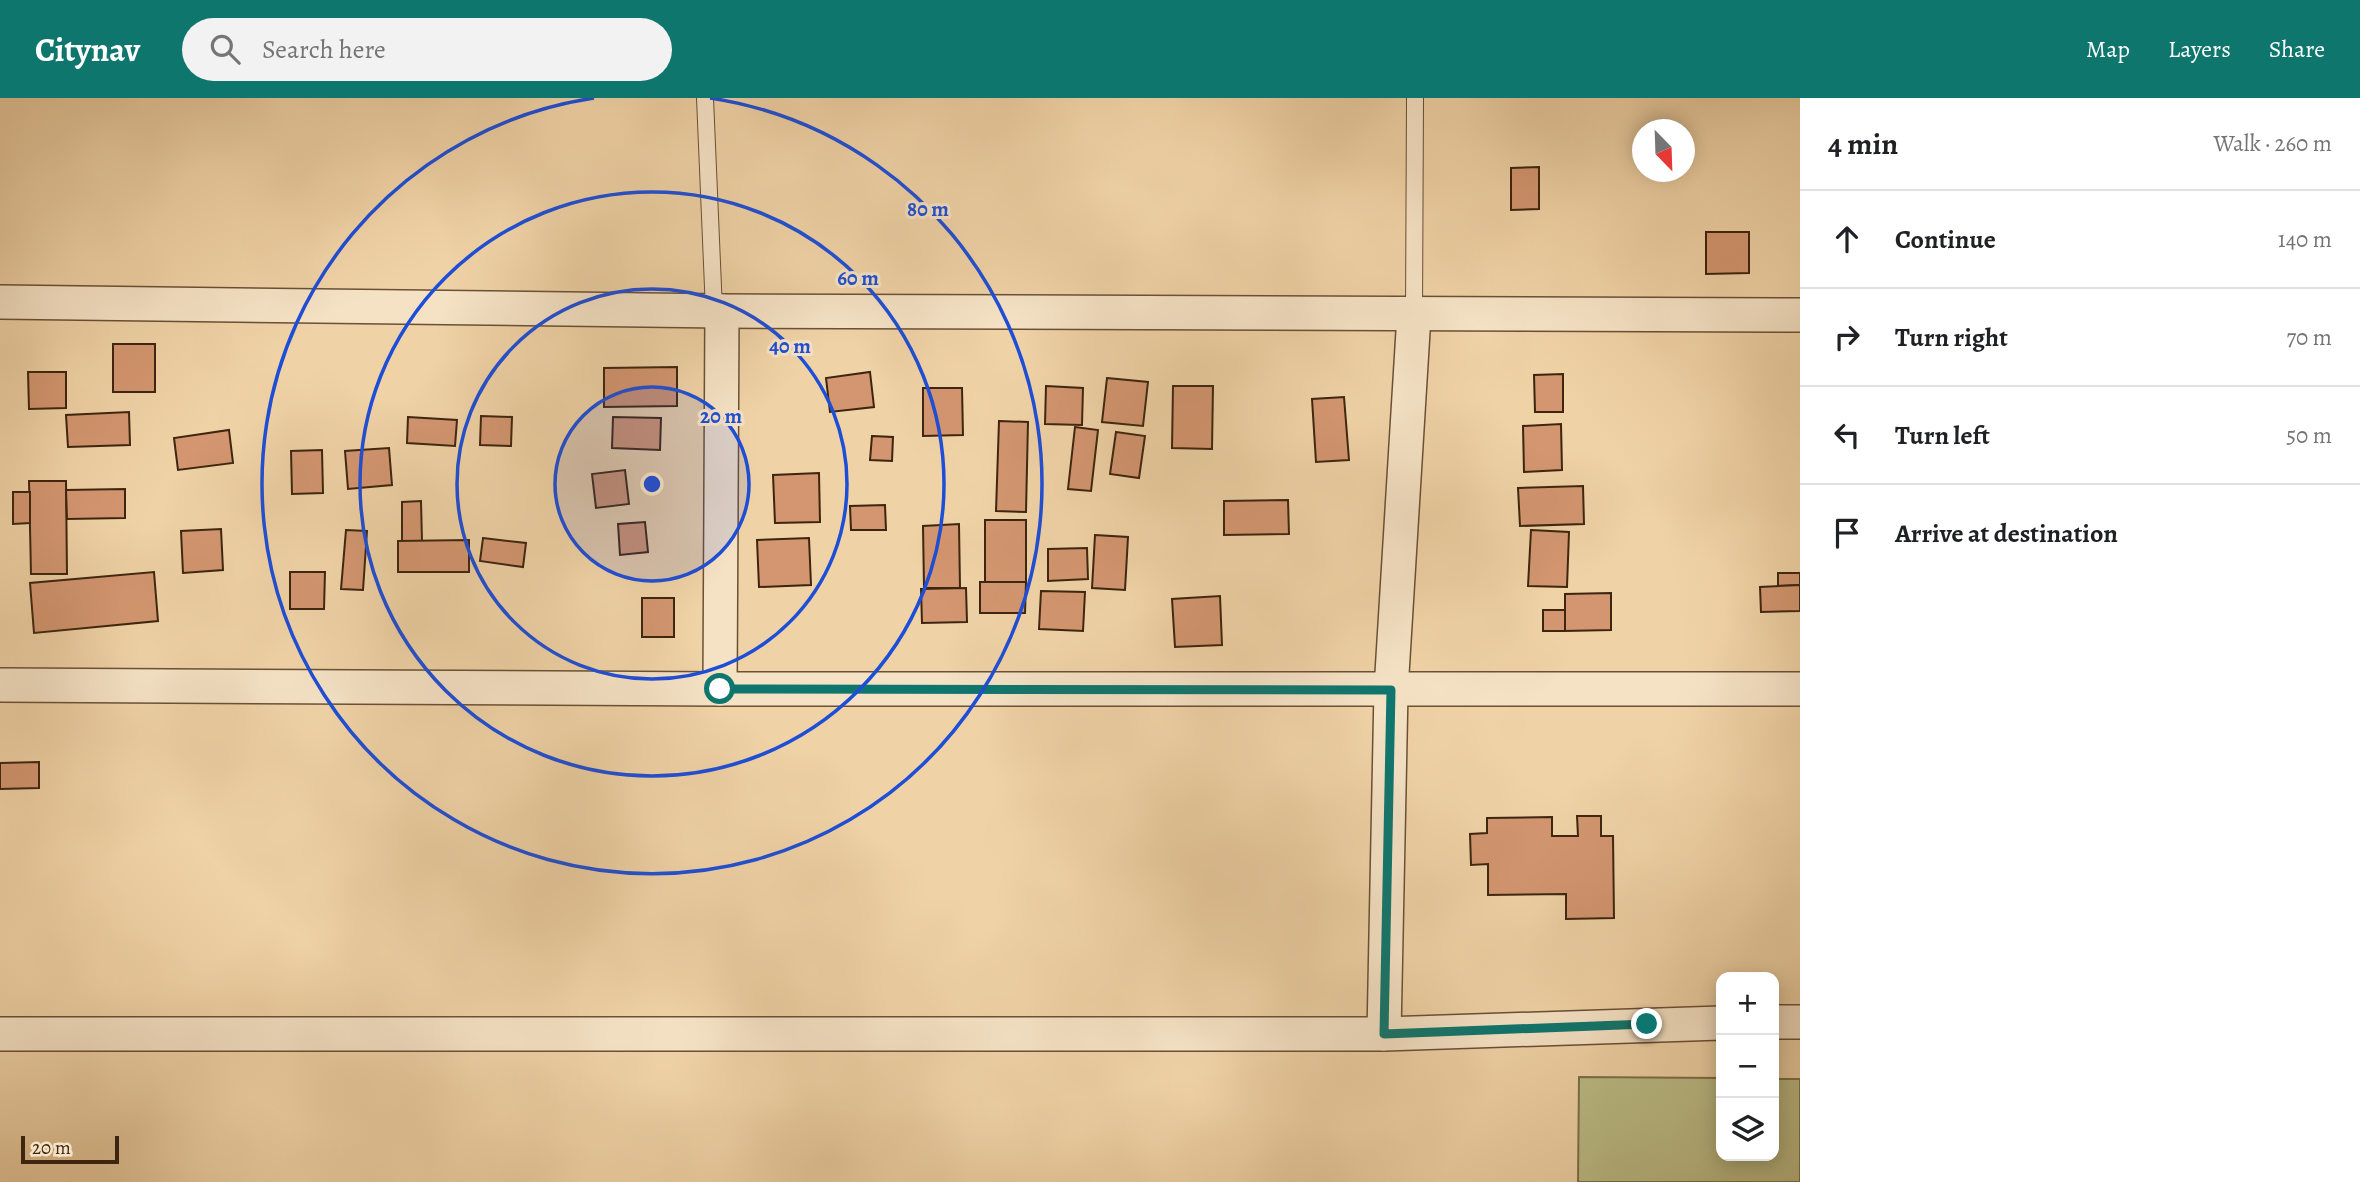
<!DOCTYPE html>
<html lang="en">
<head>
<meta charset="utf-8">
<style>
	body { margin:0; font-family:Alegreya,serif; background:#f2f2f2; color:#202124 }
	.controls { position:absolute; right:21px; bottom:21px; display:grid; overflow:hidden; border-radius:14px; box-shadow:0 4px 18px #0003 }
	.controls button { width:63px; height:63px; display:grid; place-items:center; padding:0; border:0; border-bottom:2px solid #e0e0e0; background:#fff; color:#202124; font:35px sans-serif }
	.compass { position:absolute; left:1632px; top:21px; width:63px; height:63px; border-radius:50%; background:#fff; box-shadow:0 4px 18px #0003; rotate:157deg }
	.scale { position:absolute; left:21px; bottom:18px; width:98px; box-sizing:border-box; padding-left:7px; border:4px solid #3d250f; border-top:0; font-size:19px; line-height:24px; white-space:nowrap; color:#3d250f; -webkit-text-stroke:5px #f5e2c5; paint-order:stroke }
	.stop { position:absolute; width:21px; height:21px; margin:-16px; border:5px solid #0f766e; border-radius:50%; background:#fff }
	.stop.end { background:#0f766e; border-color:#fff; box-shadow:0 2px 7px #0008 }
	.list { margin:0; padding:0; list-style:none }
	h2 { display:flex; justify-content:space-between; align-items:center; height:91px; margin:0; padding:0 28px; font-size:30px }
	h2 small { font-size:23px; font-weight:400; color:#757577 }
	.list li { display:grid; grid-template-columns:46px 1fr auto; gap:21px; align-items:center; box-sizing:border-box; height:98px; padding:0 28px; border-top:2px solid #e0e0e0 }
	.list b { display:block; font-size:26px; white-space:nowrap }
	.list em { font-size:23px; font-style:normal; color:#757577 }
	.icon { flex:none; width:38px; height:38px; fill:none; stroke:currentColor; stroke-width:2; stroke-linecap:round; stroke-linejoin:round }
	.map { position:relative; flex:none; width:1800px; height:1084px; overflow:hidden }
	header { display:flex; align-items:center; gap:42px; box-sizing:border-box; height:98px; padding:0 35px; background:#0f766e; color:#fff }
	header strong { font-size:33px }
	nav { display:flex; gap:38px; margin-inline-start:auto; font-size:24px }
	.search { width:490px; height:63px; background:#f2f2f2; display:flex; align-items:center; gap:18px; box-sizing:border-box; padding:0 24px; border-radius:38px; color:#757577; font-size:26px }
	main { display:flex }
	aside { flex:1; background:#fff }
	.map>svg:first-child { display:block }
	.green { fill:#babb86; stroke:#7c704a; stroke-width:2 }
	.building { fill:#d39670; stroke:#3d250f; stroke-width:2 }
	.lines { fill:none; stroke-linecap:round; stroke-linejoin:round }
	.service-casing { stroke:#6a5035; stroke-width:18 }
	.minor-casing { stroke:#6a5035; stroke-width:36 }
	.service { stroke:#f5e2c5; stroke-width:16 }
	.minor { stroke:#f5e2c5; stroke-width:33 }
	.route { stroke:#0f766e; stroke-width:9 }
	.ring { fill:none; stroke:#1d4ed8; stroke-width:3.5 }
	.centre { fill:#1d4ed8; stroke:#f5e2c5; stroke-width:3.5 }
	.ring-label { font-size:21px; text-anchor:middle; font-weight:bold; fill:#1d4ed8; stroke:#f5e2c5; stroke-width:6; stroke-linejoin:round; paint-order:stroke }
</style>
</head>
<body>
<header>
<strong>Citynav</strong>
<div class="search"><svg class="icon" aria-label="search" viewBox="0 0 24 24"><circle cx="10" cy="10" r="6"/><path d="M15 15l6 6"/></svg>Search here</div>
<nav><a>Map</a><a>Layers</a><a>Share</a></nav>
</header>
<main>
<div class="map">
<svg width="1800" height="1084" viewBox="0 0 1800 1084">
	<rect width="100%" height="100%" fill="#efd2a6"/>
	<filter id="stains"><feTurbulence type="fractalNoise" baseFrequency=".00286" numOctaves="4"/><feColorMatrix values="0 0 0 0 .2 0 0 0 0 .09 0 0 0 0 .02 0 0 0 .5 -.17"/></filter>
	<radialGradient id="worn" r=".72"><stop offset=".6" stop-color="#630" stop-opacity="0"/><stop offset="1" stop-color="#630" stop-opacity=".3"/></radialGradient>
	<path class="green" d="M 1579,979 L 1721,980 L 1721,1058 L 1774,1058 L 1774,981 L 1800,981 L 1800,1084 L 1578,1084 Z"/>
	<g class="building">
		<path d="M 1539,69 L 1539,111 L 1511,112 L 1511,70 Z"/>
		<path d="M 1706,134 L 1749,134 L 1749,175 L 1706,176 Z"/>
		<rect x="113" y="246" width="42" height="48"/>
		<path d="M 677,269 L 677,308 L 604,309 L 604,270 Z"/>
		<path d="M 28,274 L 66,274 L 66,310 L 29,311 Z"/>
		<path d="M 870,274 L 874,309 L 830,314 L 826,280 Z"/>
		<path d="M 1563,276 L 1563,314 L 1535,314 L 1534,277 Z"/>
		<path d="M 1107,280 L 1148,284 L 1143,328 L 1102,324 Z"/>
		<path d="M 1046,288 L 1083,290 L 1082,327 L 1045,326 Z"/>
		<path d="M 1173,288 L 1213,288 L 1212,351 L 1172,350 Z"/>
		<path d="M 923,290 L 962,290 L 963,337 L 923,338 Z"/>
		<path d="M 1344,299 L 1349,362 L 1316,364 L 1312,301 Z"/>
		<path d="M 129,314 L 130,347 L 68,349 L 66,317 Z"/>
		<path d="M 481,318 L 512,319 L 511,348 L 480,347 Z"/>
		<path d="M 408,319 L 457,322 L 455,348 L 407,345 Z"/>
		<path d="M 613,319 L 661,320 L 660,352 L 612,350 Z"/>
		<path d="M 999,323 L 1028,324 L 1026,414 L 996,413 Z"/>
		<path d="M 1561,326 L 1562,372 L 1524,374 L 1523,328 Z"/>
		<path d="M 1075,329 L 1098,332 L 1091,393 L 1068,391 Z"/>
		<path d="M 229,332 L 233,365 L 178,372 L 174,340 Z"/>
		<path d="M 1116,334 L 1145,338 L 1139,380 L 1110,376 Z"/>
		<path d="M 872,338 L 893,339 L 892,363 L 870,362 Z"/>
		<path d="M 389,350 L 392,387 L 348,391 L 345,353 Z"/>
		<path d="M 322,352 L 323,395 L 292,396 L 291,353 Z"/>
		<path d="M 625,372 L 629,406 L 596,410 L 592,376 Z"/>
		<path d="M 819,375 L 820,424 L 775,425 L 773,377 Z"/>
		<path d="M 29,383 L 66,383 L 67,476 L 31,476 Z"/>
		<path d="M 1583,388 L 1584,426 L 1520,428 L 1518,390 Z"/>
		<path d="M 125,391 L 125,420 L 67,421 L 66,392 Z"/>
		<path d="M 13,394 L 30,394 L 30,425 L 13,426 Z"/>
		<path d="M 1288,402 L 1289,436 L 1224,437 L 1224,403 Z"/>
		<path d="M 421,403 L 422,443 L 402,443 L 402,404 Z"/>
		<path d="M 885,407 L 886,432 L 851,432 L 850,408 Z"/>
		<rect x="985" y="422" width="41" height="62"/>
		<path d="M 645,424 L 648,454 L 620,457 L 618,426 Z"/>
		<path d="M 959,426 L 960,490 L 924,490 L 923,428 Z"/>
		<path d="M 221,431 L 223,472 L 183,475 L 181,433 Z"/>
		<path d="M 346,432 L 367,433 L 363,492 L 341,491 Z"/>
		<path d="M 1531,432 L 1569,434 L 1567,489 L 1528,488 Z"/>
		<path d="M 1095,437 L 1128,439 L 1125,492 L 1092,490 Z"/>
		<path d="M 483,440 L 526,445 L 523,469 L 480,463 Z"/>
		<path d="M 809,440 L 811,487 L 759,489 L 757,442 Z"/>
		<path d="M 469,442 L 469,474 L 398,474 L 398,443 Z"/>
		<path d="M 1087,450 L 1088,481 L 1048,483 L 1048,451 Z"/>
		<path d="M 154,474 L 158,523 L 34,535 L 30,485 Z"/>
		<path d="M 290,474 L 325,474 L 324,511 L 290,511 Z"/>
		<path d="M 1778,475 L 1800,475 L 1800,487 L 1778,488 Z"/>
		<path d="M 980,484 L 1026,484 L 1025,515 L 980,515 Z"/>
		<path d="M 1800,487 L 1800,513 L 1761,514 L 1760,489 Z"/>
		<path d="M 966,490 L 967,524 L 922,525 L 921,491 Z"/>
		<path d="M 1041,493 L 1085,494 L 1083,533 L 1039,531 Z"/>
		<path d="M 1611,495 L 1611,532 L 1565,533 L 1565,496 Z"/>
		<path d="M 1220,498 L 1222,547 L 1175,549 L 1172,501 Z"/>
		<rect x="642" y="500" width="32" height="39"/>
		<rect x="1543" y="512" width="22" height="21"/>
		<path d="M 39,664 L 39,690 L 0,691 L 0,665 Z"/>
		<path d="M 1577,718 L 1601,718 L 1601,738 L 1613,738 L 1614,820 L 1566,821 L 1566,796 L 1488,797 L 1488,766 L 1471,767 L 1470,736 L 1487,735 L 1487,720 L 1552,719 L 1552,738 L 1578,738 Z"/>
	</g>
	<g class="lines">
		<defs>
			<g id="service">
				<path d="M 705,0 L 714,213"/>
				<path d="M 1414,217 L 1415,0"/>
			</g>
			<g id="minor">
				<path d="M 0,204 L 722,213 L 1800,217"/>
				<path d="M 0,587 L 720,591 L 1800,591"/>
				<path d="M 720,591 L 722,213"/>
				<path d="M 1774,924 L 1800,924"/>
				<path d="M 0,936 L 1384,936 L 1721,925"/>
				<path d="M 1384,936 L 1391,592 L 1414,217"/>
			</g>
		</defs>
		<use href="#service" class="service-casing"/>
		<use href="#minor" class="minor-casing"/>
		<use href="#service" class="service"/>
		<use href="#minor" class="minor"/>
	</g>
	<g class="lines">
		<path class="route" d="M 720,591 L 1391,592 L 1384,936 L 1647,926"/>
	</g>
	<circle cx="652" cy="386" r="97" fill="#1d4ed8" fill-opacity=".12"/>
	<g class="ring">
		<circle cx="652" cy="386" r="97"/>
		<circle cx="652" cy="386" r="195"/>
		<circle cx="652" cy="386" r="292"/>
		<path d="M710 0A390 390 0 1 1 594 0"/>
	</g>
	<circle cx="652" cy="386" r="10" class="centre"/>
	<g class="ring-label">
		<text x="928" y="118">80 m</text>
		<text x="858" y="187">60 m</text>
		<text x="790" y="255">40 m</text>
		<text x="721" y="325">20 m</text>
	</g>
	<rect width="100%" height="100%" filter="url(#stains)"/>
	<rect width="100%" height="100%" fill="url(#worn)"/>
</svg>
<div class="controls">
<button>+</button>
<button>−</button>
<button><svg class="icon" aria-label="layers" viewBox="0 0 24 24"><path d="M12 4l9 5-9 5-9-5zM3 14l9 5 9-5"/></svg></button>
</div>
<svg class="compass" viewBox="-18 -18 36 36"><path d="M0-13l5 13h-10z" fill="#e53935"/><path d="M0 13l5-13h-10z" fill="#757577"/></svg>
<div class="scale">20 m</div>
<div class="stop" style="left:720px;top:591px"></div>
<div class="stop end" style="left:1647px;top:926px"></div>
</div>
<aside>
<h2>4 min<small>Walk · 260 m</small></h2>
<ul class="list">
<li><svg class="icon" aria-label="ahead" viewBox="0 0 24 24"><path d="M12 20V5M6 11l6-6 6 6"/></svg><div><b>Continue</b></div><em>140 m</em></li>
<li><svg class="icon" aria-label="right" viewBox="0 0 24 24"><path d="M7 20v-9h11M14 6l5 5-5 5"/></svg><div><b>Turn right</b></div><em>70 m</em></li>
<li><svg class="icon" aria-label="left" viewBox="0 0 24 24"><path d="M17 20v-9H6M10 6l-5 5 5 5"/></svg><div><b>Turn left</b></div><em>50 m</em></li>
<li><svg class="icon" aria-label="arrive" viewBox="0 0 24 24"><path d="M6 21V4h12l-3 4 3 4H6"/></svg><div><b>Arrive at destination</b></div></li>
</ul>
</aside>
</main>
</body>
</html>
